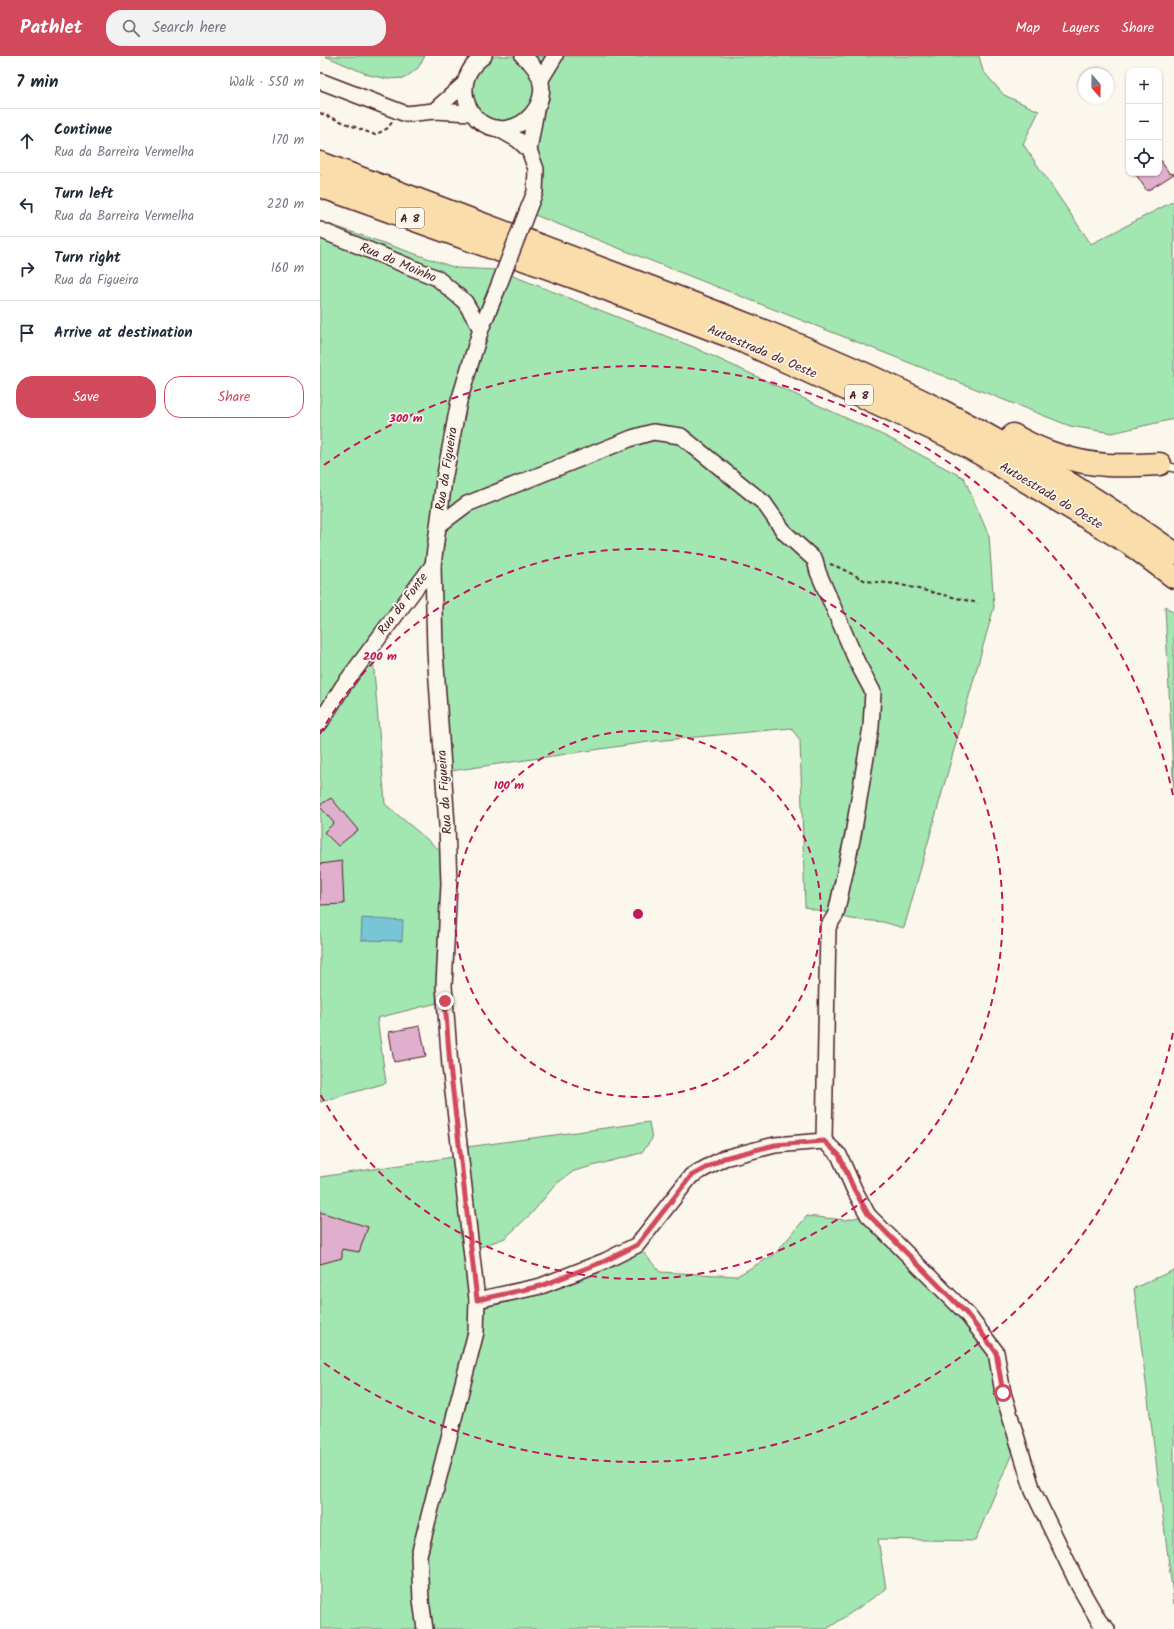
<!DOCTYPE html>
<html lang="en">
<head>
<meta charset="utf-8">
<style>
	body { margin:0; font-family:Kalam,sans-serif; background:#f2f2f3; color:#1f2937 }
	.controls { position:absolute; right:12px; top:12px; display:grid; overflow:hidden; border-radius:8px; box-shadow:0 1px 3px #0004 }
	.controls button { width:36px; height:36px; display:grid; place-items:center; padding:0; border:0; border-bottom:1px solid #e0e1e3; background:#fff; color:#1f2937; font:20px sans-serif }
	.compass { position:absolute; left:758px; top:12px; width:36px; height:36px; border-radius:50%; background:#fff; box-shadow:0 1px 3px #0004; rotate:160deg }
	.stop { position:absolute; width:12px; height:12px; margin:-9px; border:3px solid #d1495b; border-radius:50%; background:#fff }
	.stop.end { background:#d1495b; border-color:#fff; box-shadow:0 1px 4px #0008 }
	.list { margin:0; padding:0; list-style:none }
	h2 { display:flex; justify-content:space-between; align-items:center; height:52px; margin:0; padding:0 16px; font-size:17px }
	h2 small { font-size:13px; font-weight:400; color:#747a83 }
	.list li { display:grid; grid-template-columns:26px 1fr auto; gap:12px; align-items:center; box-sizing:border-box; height:64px; padding:0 16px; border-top:1px solid #e0e1e3 }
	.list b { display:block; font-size:15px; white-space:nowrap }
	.list p { margin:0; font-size:13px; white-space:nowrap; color:#747a83 }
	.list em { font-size:13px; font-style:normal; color:#747a83 }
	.actions { display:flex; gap:8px; padding:12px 16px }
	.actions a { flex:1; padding:9px 0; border:1px solid #d1495b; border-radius:16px; text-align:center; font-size:14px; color:#d1495b }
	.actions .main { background:#d1495b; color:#fff }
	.icon { flex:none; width:22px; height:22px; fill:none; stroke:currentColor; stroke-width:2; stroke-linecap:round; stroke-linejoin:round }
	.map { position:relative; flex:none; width:854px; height:1573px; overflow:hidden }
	header { display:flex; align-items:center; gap:24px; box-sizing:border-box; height:56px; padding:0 20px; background:#d1495b; color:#fff }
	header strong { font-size:19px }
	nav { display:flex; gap:22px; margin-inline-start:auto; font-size:14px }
	.search { width:280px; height:36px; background:#f2f2f3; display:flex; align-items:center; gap:10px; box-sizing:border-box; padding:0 14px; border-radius:16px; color:#747a83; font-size:15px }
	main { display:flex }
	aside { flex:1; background:#fff }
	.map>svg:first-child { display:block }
	.green { fill:#a2e6b1; stroke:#76826e }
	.water { fill:#78c5d7; stroke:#668392 }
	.building { fill:#e0afcd; stroke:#4a1f2b }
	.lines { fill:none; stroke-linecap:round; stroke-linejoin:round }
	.lane-casing { stroke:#4a1f2b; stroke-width:10 }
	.street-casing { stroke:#4a1f2b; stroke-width:18 }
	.highway-casing { stroke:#4a1f2b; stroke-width:25 }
	.path { stroke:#4a1f2b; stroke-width:2; stroke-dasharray:4 3; stroke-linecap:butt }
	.lane { stroke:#fbf7ec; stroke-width:7 }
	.street { stroke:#fbf7ec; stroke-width:15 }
	.highway { stroke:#f9deab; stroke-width:22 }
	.street-bridge-casing { stroke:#4a1f2b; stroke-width:18; stroke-linecap:butt }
	.street-bridge { stroke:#fbf7ec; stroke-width:15 }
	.route { stroke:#d1495b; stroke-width:5 }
	.ring { fill:none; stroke:#c2185b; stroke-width:2; stroke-dasharray:7 5 }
	.labels { text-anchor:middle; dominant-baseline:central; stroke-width:3.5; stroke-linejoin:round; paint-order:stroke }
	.shield { fill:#fbf7ec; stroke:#7f6065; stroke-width:1 }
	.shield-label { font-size:12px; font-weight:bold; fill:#4a1f2b }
	.street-label { font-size:13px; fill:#4a1f2b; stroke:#fbf7ec }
	.centre { fill:#c2185b; stroke:#fbf7ec; stroke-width:2 }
	.ring-label { font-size:12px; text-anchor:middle; font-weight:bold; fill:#c2185b; stroke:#fbf7ec; stroke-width:3.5; stroke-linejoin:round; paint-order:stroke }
</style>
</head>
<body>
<header>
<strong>Pathlet</strong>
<div class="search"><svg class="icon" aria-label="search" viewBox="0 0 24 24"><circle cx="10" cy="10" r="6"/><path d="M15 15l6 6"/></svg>Search here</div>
<nav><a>Map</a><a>Layers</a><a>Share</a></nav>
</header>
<main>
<aside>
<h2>7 min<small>Walk · 550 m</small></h2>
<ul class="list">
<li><svg class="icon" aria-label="ahead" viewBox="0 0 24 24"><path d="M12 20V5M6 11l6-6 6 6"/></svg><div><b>Continue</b><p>Rua da Barreira Vermelha</p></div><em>170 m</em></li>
<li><svg class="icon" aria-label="left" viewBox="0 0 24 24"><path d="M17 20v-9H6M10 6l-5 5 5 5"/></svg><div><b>Turn left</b><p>Rua da Barreira Vermelha</p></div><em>220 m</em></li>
<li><svg class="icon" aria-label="right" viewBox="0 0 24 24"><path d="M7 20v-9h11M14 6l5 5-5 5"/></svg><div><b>Turn right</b><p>Rua da Figueira</p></div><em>160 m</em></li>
<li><svg class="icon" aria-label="arrive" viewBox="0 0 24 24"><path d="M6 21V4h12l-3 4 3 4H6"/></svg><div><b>Arrive at destination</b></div></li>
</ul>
<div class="actions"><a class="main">Save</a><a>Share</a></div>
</aside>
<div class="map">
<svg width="854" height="1573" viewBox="0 0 854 1573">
	<rect width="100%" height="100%" fill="#fbf7ec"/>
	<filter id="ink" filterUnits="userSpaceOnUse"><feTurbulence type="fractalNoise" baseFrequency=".025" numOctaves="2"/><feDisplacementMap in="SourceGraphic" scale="8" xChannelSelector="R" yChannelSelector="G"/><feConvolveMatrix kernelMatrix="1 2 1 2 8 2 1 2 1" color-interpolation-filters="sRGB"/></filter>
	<g filter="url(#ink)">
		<g class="green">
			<path d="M 5,0 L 105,0 L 98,12 L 85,22 L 68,23 L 49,19 Z"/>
			<path d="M 168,0 L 196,0 L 217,21 L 212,54 L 181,70 L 150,51 L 150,15 Z"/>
			<path d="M 207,0 L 659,0 L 663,15 L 684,39 L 719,55 L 703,88 L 771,188 L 854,145 L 854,363 L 792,377 L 750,370 L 207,156 L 215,136 L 208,91 L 183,72 L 207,66 L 221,20 Z"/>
			<path d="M 0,165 L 136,212 L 178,214 L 371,290 L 569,382 L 644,422 L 669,480 L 674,551 L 584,872 L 563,866 L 531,863 L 485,851 L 480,684 L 471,672 L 335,685 L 124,716 L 113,510 L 52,590 L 65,748 L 128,801 L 125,945 L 57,962 L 66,1027 L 0,1046 Z"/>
			<path d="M 845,550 L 854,557 L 854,739 Z"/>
			<path d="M 329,1066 L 332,1083 L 321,1097 L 254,1115 L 236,1128 L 212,1157 L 185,1182 L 152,1194 L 157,1244 L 221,1230 L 317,1189 L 340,1216 L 417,1220 L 455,1198 L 487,1160 L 525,1164 L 548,1159 L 676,1296 L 698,1383 L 655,1485 L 558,1483 L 566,1533 L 507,1573 L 0,1573 L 0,1121 L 140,1100 L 140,1092 Z"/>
			<path d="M 854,1214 L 854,1548 L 814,1232 Z"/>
		</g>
		<path class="water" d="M 42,862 L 83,865 L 82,885 L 41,884 Z"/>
		<g class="building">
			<path d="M 839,102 L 849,117 L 854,118 L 827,135 L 815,117 L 839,117 Z"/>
			<path d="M 11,742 L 38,774 L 18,790 L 4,776 L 14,767 L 0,751 L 0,749 Z"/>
			<path d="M 22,805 L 24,848 L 0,849 L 0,808 Z"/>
			<path d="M 100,970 L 106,1000 L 74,1006 L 69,976 Z"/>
			<path d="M 0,1156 L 48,1171 L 39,1196 L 22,1193 L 22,1202 L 0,1208 Z"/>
		</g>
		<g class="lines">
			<defs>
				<path id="lane" d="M 842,409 L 854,412"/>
				<g id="street">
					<path d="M 164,0 C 151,9 144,20 145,36 C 145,46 150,55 157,63 C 193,96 252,38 203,0"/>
					<path d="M 221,23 L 235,0"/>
					<path d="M 0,25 L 86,58 L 114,55 L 152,57"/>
					<path d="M 114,55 L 144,28"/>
					<path d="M 177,72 L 198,84 L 209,94"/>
					<path d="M 207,156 L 215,136 L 216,113 L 209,94 L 216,54"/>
					<path d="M 0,174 L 117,222 L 145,246 L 161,273"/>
					<path d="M 119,469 L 147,448 L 312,382 L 333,376 L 361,380 L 444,447 L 465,477 L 495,504 L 498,516 L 537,606 L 553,636 L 551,671 L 533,779 L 516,858 L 508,871 L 504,1085"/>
					<path d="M 0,667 L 23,630 L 113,509"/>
					<path d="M 157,1244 L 221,1230 L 285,1205 L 317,1189 L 371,1120 L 404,1102 L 455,1089 L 504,1085 L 519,1099 L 534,1133 L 548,1159 L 647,1258 L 676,1296 L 683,1337 L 713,1435 L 759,1530 L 779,1565 L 787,1573"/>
					<path d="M 105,1573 L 101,1544 L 99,1499 L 156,1276 L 157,1244 L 130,1010 L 124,930 L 129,828 L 127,769 L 115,596 L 113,509 L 124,424 L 139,345 L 161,273 L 177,234"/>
				</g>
				<g id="highway">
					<path d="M 0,107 C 102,145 204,184 306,222 C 412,262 518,302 620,354 C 701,396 779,444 854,497"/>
					<path d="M 0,130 L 273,228 L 420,284 L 628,380 L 661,398 L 809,487 L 854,521"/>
					<path d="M 693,379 C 720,395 755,407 787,409 C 805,410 823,409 840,408"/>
				</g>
			</defs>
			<use href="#lane" class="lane-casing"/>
			<use href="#street" class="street-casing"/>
			<use href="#highway" class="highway-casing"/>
			<g class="path">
				<path d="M 0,57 L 55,79 L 68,72 L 72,66"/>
				<path d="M 510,508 L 518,511 L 546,525 L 577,528 L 658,547"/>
			</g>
			<use href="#lane" class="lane"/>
			<use href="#street" class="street"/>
			<use href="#highway" class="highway"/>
			<defs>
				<path id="street-bridge" d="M 177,234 L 207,156"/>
			</defs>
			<use href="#street-bridge" class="street-bridge-casing"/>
			<use href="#street-bridge" class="street-bridge"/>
		</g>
	</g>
	<g class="lines" filter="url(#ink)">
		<path class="route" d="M 125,945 L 130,1010 L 157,1244 L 221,1230 L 285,1205 L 317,1189 L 371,1120 L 404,1102 L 455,1089 L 504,1085 L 519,1099 L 534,1133 L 548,1158 L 647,1258 L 676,1296 L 683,1337"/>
	</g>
	<g class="ring">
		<circle cx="318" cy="858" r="183"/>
		<path d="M0 678A365 365 0 1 1 0 1038"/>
		<path d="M853 977A548 548 0 0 1 4 1307M4 409A548 548 0 0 1 853 739"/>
	</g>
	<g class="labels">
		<g class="shield">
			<rect x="76" y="152" width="28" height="20" rx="3"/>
			<rect x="525" y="329" width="28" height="20" rx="3"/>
		</g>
		<g class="shield-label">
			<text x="90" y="162">A 8</text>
			<text x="539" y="339">A 8</text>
		</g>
		<g class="street-label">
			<text transform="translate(78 207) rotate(23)">Rua do Moinho</text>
			<text transform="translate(442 296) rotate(23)">Autoestrada do Oeste</text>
			<text transform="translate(127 413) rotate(-81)">Rua da Figueira</text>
			<text transform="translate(731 440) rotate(31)">Autoestrada do Oeste</text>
			<text transform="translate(83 548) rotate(-53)">Rua da Fonte</text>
			<text transform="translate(125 736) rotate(-94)">Rua da Figueira</text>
		</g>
	</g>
	<circle cx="318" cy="858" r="6" class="centre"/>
	<g class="ring-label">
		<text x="86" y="366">300 m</text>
		<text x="60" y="604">200 m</text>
		<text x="189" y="733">100 m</text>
	</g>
</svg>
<div class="controls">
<button>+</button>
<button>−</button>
<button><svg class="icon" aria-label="locate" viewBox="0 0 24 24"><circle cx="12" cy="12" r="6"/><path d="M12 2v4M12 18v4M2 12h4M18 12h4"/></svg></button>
</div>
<svg class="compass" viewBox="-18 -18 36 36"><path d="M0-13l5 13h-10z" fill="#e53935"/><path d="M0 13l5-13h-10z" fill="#747a83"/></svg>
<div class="stop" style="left:683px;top:1337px"></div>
<div class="stop end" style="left:125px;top:945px"></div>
</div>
</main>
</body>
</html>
